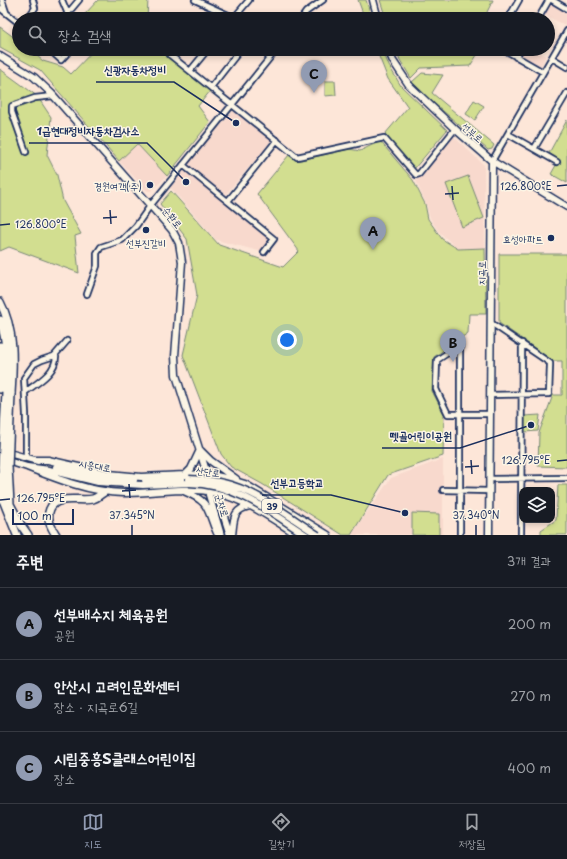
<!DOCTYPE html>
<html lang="ko">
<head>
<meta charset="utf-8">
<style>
  :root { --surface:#171b24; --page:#20242c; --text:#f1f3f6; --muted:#9ea1a6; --line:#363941; --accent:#919bb2 }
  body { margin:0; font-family:"Playpen Sans","Poor Story",sans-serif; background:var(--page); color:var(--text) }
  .controls { position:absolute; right:12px; bottom:12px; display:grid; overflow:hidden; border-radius:8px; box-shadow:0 2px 6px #0003 }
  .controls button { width:36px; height:36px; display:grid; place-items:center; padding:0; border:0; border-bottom:1px solid var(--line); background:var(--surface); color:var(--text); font:20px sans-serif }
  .scale { position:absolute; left:12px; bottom:10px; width:62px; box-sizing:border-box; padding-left:4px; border:2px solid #1b2f5e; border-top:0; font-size:11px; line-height:14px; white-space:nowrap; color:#1b2f5e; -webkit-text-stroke:3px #fcf5e5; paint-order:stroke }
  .you { position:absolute; left:287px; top:340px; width:14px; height:14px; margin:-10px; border:3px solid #fff; border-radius:50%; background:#1a73e8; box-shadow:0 0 0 6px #1a73e833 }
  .badge { display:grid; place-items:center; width:26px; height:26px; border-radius:50%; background:var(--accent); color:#111; font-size:13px; font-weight:700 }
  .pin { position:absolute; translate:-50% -33px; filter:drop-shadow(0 1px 2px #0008) }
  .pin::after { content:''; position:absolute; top:21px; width:14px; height:12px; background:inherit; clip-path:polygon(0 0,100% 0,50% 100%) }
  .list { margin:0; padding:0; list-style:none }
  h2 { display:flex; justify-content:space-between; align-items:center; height:52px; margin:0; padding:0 16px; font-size:17px }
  h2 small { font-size:13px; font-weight:400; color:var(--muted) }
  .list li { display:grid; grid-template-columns:26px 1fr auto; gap:12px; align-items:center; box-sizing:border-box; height:72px; padding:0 16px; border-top:1px solid var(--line) }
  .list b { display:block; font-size:15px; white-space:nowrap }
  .list p { margin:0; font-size:13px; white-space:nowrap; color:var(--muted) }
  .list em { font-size:13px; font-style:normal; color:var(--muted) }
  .icon { flex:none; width:22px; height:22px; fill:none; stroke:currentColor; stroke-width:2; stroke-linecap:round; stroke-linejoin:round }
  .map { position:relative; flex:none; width:567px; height:535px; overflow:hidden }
  .search { position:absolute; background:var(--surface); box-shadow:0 2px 6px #0003; left:12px; right:12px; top:12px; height:44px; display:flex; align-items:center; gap:10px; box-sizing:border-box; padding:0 14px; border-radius:22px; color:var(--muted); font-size:15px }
  .sheet { height:268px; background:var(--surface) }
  nav { display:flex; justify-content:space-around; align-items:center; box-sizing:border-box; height:56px; border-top:1px solid var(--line); background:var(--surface); font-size:11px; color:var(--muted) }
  nav a { display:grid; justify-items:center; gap:2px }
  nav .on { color:var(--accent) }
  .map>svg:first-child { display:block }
</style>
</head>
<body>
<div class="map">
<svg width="567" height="535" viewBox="0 0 567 535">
  <rect width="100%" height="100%" fill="#fde6d8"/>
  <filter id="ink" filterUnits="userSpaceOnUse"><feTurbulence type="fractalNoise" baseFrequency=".025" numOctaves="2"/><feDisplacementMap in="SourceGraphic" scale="8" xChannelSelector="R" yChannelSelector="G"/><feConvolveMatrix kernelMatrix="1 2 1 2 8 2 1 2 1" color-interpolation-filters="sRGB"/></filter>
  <g filter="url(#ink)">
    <!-- built -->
    <path fill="#f8d9cd" d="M551,3L567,12V23L565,26L544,14Z
      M524,49H533L546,56L541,66L521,55Z
      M234,110L273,139L226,194L187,165Z
      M453,136L484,165L485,248L458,249L438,231L430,218L426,204L416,181Z
      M137,144L167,176L151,191H147L119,161Z
      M185,170L270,240L263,252L216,240L170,187Z
      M443,459V535H351L391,478Z"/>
    <!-- green -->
    <path fill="#d2de90" stroke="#768677" d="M98,0H148L147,19H88L85,14Z
      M358,0H366L372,19H365Z
      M380,0H493L487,12L488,19H386Z
      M0,27L19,41V49H29L43,61L63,67L71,74L95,49H158L211,90L198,106L210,122L167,176L137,144L119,161L40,70L0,48Z
      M376,49H382L389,66L401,86L447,130L414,169L385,134L408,107L388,79Z
      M396,49H481L470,66L421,68L411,78L400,60Z
      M0,69L37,96L51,117L47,155L57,175L63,201L81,234L75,236L79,273L9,247L0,251Z
      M422,73L443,75L432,93L494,145L492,149L488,150L428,98L412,82Z
      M325,81H335L336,95L325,96Z
      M474,100L484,106L475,120L466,114Z
      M567,120V183L551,174L559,160L549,153Z
      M380,141L413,180L425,204L428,219L442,239L458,249L485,248L486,314H469L468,333L434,357L432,391L444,414L443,456L388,475L351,535H343L262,484L231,467L221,454L183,355L197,295L187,239L160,204L171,191L219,245L283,267L299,251L257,194L289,155L296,160H301L349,149L360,151Z
      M468,176L484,218L462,227L446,184Z
      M499,254H567V467L538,466L539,433L553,395H562V361H553L499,323Z
      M540,415L538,431L524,432V416Z
      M558,485H567V535H541V530L556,520Z
      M412,513L439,514V535H412Z"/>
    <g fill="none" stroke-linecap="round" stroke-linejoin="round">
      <!-- minor casing -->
      <g stroke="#1b2f5e" stroke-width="8">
        <path id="minor" d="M2,0L6,12
          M62,0L70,19
          M195,0L237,19
          M552,0L567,9
          M0,8L19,23
          M27,19L35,8L33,0
          M63,19L79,0
          M233,19L249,0
          M301,19L306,12L323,0
          M508,19L519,0
          M538,19L549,0
          M49,49L61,60L71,49
          M174,49L170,55L297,157L384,138L416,175L419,174L455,129
          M503,49L543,72
          M516,57L521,49
          M552,58L567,67
          M190,71L208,49
          M211,87L237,54L231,49
          M508,134L557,162
          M534,149L567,93
          M26,152L12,112V106L35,98L53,96
          M492,161L567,31
          M183,165L274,239L264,252
          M228,201L277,140
          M87,294L97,266V253L101,247L122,240L136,226L150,206L277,49
          M460,345L437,360L436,389L448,414H490
          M25,392C37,383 56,373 56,356
          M490,395L549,394L550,366V363L491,323
          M26,458V414L24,378L34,364L42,360L54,356L67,341
          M489,479L567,478
          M443,490L489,491
          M460,535V345
          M521,535L522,343"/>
      </g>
      <!-- major casing -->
      <g stroke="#1b2f5e" stroke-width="9">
        <path id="major" d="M373,0L378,19
          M388,49L393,61L409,85L455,129L492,161L567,207
          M0,56L34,77L52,94L172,230L179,243L182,262L175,356L176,375L207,474L219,501L230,535
          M201,451L211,461L236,479
          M5,452L38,461
          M5,460L27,467L49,470L98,482L143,485L189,483
          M35,460H48L109,474L141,477L207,474L225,478L245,484L328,535
          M27,467C57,479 90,492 123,493C154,494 187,485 217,493C247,500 272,519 298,535
          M56,467L98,477L134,480
          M185,475L191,469L200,450
          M145,480L182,479
          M208,488L209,495L221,535
          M184,491C212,503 206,509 217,533
          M232,535C234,521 232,509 250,506
          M489,535L492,161"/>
      </g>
      <!-- highway casing -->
      <g stroke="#1b2f5e" stroke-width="10">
        <path id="highway" d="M0,302C15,330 13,362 11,394
          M0,320C8,344 8,367 6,392
          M0,346L2,364L0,389
          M2,466L3,500L17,535
          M8,467L10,504L21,525L28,535
          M56,535C51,527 46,518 50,509C56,494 80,502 93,499C97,498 101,494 104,492"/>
      </g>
      <!-- minor -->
      <use href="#minor" stroke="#fcf5e5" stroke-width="4.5"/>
      <!-- major -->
      <use href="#major" stroke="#fcf5e5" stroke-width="6"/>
      <!-- highway -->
      <use href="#highway" stroke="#fcf5e5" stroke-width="7"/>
      <!-- major-bridge casing -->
      <g stroke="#1b2f5e" stroke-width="9" stroke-linecap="butt">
        <path id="major-bridge" d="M189,479C201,480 212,480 223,483C258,491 288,516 318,535
          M189,483C236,484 269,511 306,535"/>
      </g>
      <!-- highway-bridge casing -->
      <g stroke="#1b2f5e" stroke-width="10" stroke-linecap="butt">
        <path id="highway-bridge" d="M2,466L6,392
          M8,467L11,394"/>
      </g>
      <!-- major-bridge -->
      <use href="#major-bridge" stroke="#fcf5e5" stroke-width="6"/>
      <!-- highway-bridge -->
      <use href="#highway-bridge" stroke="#fcf5e5" stroke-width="7"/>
    </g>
  </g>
  <!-- ticks -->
  <path fill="none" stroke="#1b2f5e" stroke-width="1.5" d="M452,186L453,200M557,186L567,185M445,194L459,193M110,210L111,224M103,218L117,217M0,225L10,224M471,460L472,474M557,461L567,460M465,467L479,466M129,484L130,498M122,491L136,490M0,500L10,499M132,525V535M476,525V535"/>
  <!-- markers -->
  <g fill="#1b2f5e" stroke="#fcf5e5" stroke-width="1.5">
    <circle cx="150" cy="185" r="4"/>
    <circle cx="146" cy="230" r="4"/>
    <circle cx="551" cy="238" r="4"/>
  </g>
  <g text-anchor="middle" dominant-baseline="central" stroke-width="3" stroke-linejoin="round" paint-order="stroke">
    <!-- shield labels -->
    <rect fill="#fcf5e5" stroke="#5e6a86" stroke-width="1" x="262" y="499" width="20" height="14" rx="3"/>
    <g font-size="9" font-weight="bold" fill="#1b2f5e">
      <text x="272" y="506">39</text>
    </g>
    <!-- street labels -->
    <g font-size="10" fill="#1b2f5e" stroke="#fcf5e5">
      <text transform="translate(473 132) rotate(41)">선부로</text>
      <text transform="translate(173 217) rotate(51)">순환로</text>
      <text transform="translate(481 273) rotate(-89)">지곡로</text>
      <text transform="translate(95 465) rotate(10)">시흥대로</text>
      <text transform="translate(208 471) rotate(7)">산단로</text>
      <text transform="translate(223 505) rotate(74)">군자로</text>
    </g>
    <!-- poi labels -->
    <g font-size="10" fill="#1b2f5e" stroke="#fcf5e5" text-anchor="end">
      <text x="142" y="185">경원여객(주)</text>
      <text x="543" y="238">효성아파트</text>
      <text x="146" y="242" text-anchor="middle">선부진갈비</text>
    </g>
  </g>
  <g font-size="10" text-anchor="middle" fill="#1b2f5e" stroke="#fcf5e5" stroke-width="3" stroke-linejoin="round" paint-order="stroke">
    <text x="526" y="190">126.800°E</text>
    <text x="41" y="228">126.800°E</text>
    <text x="526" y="464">126.795°E</text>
    <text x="41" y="502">126.795°E</text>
    <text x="132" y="519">37.345°N</text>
    <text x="476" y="519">37.340°N</text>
  </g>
  <!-- callouts -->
  <path fill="none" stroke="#1b2f5e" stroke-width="1.5" d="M236 123L174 82H96M186 182L147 143H29M531 425L460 448H382M405 513L331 495H262"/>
  <g fill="#1b2f5e" stroke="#fcf5e5" stroke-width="1.5">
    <circle cx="236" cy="123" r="4"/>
    <circle cx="186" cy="182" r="4"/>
    <circle cx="531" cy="425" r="4"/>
    <circle cx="405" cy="513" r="4"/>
  </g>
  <g font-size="11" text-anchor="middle" font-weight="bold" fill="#1b2f5e" stroke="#fcf5e5" stroke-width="3" stroke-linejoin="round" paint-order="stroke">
    <text x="135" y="74">신광자동차정비</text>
    <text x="88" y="135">1급현대정비자동차검사소</text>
    <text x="421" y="440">뗏골어린이공원</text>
    <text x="297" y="487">선부고등학교</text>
  </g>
</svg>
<div class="controls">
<button><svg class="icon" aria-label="layers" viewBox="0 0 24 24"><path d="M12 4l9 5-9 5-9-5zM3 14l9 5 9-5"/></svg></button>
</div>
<div class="scale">100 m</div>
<div class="you"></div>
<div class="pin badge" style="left:373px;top:250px">A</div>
<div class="pin badge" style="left:453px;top:362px">B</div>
<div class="pin badge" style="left:314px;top:93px">C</div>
<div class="search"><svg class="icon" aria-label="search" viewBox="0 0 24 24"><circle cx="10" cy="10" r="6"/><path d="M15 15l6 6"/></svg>장소 검색</div>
</div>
<section class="sheet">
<h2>주변<small>3개 결과</small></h2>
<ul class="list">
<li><span class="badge">A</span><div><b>선부배수지 체육공원</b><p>공원</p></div><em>200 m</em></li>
<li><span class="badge">B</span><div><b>안산시 고려인문화센터</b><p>장소 · 지곡로6길</p></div><em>270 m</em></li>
<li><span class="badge">C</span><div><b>시립중흥S클래스어린이집</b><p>장소</p></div><em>400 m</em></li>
</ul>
</section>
<nav>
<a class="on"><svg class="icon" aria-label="map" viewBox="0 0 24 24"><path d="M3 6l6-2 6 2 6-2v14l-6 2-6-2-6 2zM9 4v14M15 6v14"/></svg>지도</a>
<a><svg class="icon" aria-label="directions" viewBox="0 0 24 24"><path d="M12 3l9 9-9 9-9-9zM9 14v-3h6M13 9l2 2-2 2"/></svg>길찾기</a>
<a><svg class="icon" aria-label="saved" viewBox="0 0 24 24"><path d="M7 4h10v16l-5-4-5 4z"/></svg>저장됨</a>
</nav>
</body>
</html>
